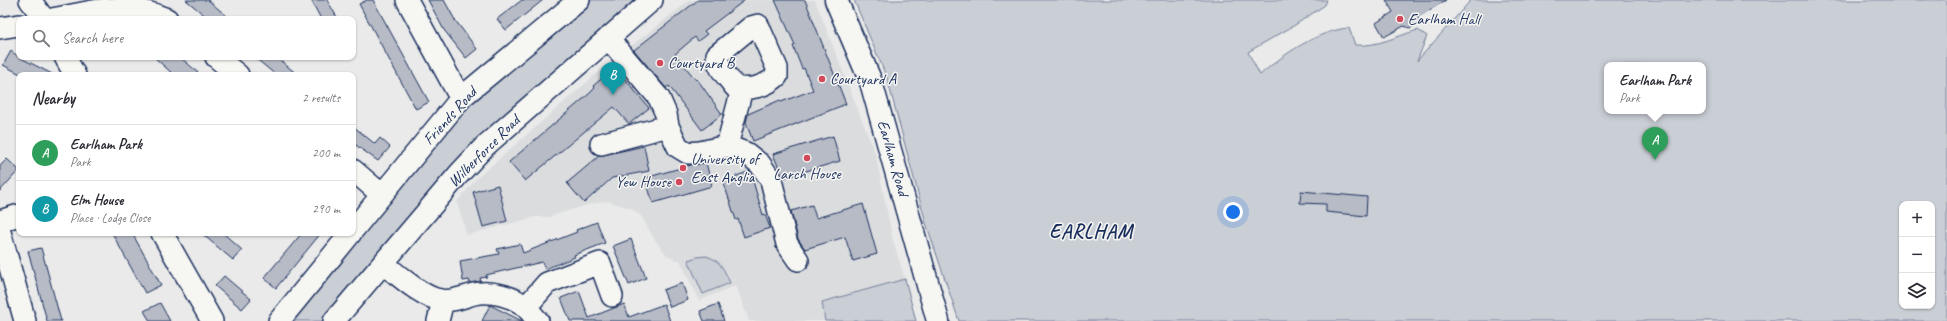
<!DOCTYPE html>
<html lang="en">
<head>
<meta charset="utf-8">
<style>
  :root { --surface:#fff; --page:#f7f7f7; --text:#2b2b33; --muted:#7c7c81; --line:#e1e1e2; --accent:#d1495b }
  body { margin:0; font-family:Caveat,sans-serif; background:var(--page); color:var(--text) }
  .controls { position:absolute; right:12px; bottom:12px; display:grid; overflow:hidden; border-radius:8px; box-shadow:0 1px 3px #0004 }
  .controls button { width:36px; height:36px; display:grid; place-items:center; padding:0; border:0; border-bottom:1px solid var(--line); background:var(--surface); color:var(--text); font:20px sans-serif }
  .you { position:absolute; left:1233px; top:212px; width:14px; height:14px; margin:-10px; border:3px solid #fff; border-radius:50%; background:#1a73e8; box-shadow:0 0 0 6px #1a73e833 }
  .badge { display:grid; place-items:center; width:26px; height:26px; border-radius:50%; background:var(--accent); color:#fff; font-size:13px; font-weight:700 }
  .pin { position:absolute; translate:-50% -33px; filter:drop-shadow(0 1px 2px #0008) }
  .pin::after { content:''; position:absolute; top:21px; width:14px; height:12px; background:inherit; clip-path:polygon(0 0,100% 0,50% 100%) }
  .popup { position:absolute; left:1604px; top:62px; width:102px; height:52px; box-sizing:border-box; display:grid; place-content:center; border-radius:8px; background:var(--surface); filter:drop-shadow(0 1px 3px #0005); font-size:13px; white-space:nowrap; color:var(--muted) }
  .popup b { font-size:15px; color:var(--text) }
  .popup::after { content:''; position:absolute; left:50%; top:100%; margin-left:-8px; border:8px solid transparent; border-top-color:var(--surface) }
  .list { margin:0; padding:0; list-style:none }
  h2 { display:flex; justify-content:space-between; align-items:center; height:52px; margin:0; padding:0 16px; font-size:17px }
  h2 small { font-size:13px; font-weight:400; color:var(--muted) }
  .list li { display:grid; grid-template-columns:26px 1fr auto; gap:12px; align-items:center; box-sizing:border-box; height:56px; padding:0 16px; border-top:1px solid var(--line) }
  .list b { display:block; font-size:15px; white-space:nowrap }
  .list p { margin:0; font-size:13px; white-space:nowrap; color:var(--muted) }
  .list em { font-size:13px; font-style:normal; color:var(--muted) }
  .icon { flex:none; width:22px; height:22px; fill:none; stroke:currentColor; stroke-width:2; stroke-linecap:round; stroke-linejoin:round }
  .map { position:relative; flex:none; width:1947px; height:321px; overflow:hidden }
  .search { position:absolute; background:var(--surface); box-shadow:0 1px 3px #0004; left:16px; top:16px; width:340px; height:44px; display:flex; align-items:center; gap:10px; box-sizing:border-box; padding:0 14px; border-radius:8px; color:var(--muted); font-size:15px }
  .panel { position:absolute; background:var(--surface); box-shadow:0 1px 3px #0004; left:16px; top:72px; width:340px; height:164px; border-radius:8px }
  .map>svg:first-child { display:block }
</style>
</head>
<body>
<div class="map">
<svg width="1947" height="321" viewBox="0 0 1947 321">
  <rect width="100%" height="100%" fill="#e9eae9"/>
  <filter id="ink" filterUnits="userSpaceOnUse"><feTurbulence type="fractalNoise" baseFrequency=".025" numOctaves="2"/><feDisplacementMap in="SourceGraphic" scale="8" xChannelSelector="R" yChannelSelector="G"/><feConvolveMatrix kernelMatrix="1 2 1 2 8 2 1 2 1" color-interpolation-filters="sRGB"/></filter>
  <g filter="url(#ink)">
    <!-- built -->
    <path fill="#dadcde" d="M690,0H815L876,156L893,241L905,279L822,302L825,321H749L736,285L699,301L680,260H675L666,254L655,240L641,216L631,208L606,201L587,205L548,217H535L467,235L457,202L475,180L609,63Z"/>
    <!-- green -->
    <path fill="#caced5" stroke="#727e9a" fill-rule="evenodd" d="M591,0H642L448,174L324,321H287L448,126L488,86Z
      M854,0H1327L1325,5L1295,25L1248,52L1260,75C1282,55 1319,30 1349,28L1355,45C1378,47 1396,36 1418,30L1427,36L1417,61L1471,0H1947V321H959L926,223L887,78ZM1607,65H1703V111H1607ZM1902,204H1932V306H1902Z
      M706,256C721,260 724,270 730,283L703,294L688,260L697,257Z
      M905,279L916,321H825L822,302Z"/>
    <!-- building -->
    <path fill="#b6bbc6" stroke="#1b2f5e" d="M186,0H208L230,19H209Z
      M311,0H327L338,19H321Z
      M367,0H373L429,102L416,109L359,4Z
      M428,0H444L455,20L477,49L466,58L444,30Z
      M522,0H543L506,30L497,19Z
      M698,0H745L704,31L707,34L698,41L695,37L675,54L696,80L697,79L722,114L702,130L669,86L666,88L634,50Z
      M775,0H805L846,104L753,141L746,123L748,114L780,100L781,102L813,90L804,68L802,69L793,46L795,45Z
      M1386,0H1446L1418,17V24L1410,28L1404,26L1384,37L1376,23L1393,12Z
      M11,51L19,57L54,75H22L3,65Z
      M154,57H180L201,75H174Z
      M254,57H276L298,75H276Z
      M615,67L649,108L629,124L614,107L525,181L509,162L589,94L595,88L593,86Z
      M353,126L375,144L380,138L390,147L378,161L353,143Z
      M833,136L840,161L783,178L773,154Z
      M644,146L649,171L612,178L584,203L567,183L599,156Z
      M7,159L19,170L0,191V166Z
      M706,163L712,186L653,203L645,178L691,165Z
      M750,171L763,215L765,214L770,228L744,237L738,219L736,220L723,181Z
      M498,185L507,221L483,227L473,192Z
      M1301,191L1367,197L1366,216L1326,212V204L1300,203Z
      M863,204L877,254L853,261L845,237L805,249L798,239L791,211L812,205L816,218Z
      M597,222L605,243L574,255L575,257L545,269L542,262L486,275L487,277L480,278L481,281L470,283L469,280L463,281L460,261L499,254L497,249L520,244L523,253L577,232L576,230Z
      M112,233H132L161,285L145,293Z
      M201,233H223L242,250L233,260Z
      M302,233H321L276,288L264,278Z
      M631,239L646,278L629,285L613,246Z
      M41,248L46,266L61,321H47L33,269L28,251Z
      M224,276L251,299L242,309L215,286Z
      M682,283L688,300L670,307L663,290Z
      M579,291L589,318L624,304L629,317L664,304L670,321H570L561,298Z
      M160,303L170,321H150L144,311Z
      M718,304L724,321H704L700,311Z
      M490,305L522,321H482Z"/>
    <g fill="none" stroke-linecap="round" stroke-linejoin="round">
      <!-- minor casing -->
      <g stroke="#1b2f5e" stroke-width="24">
        <path id="minor" d="M30,0L44,19
          M407,0L456,90L462,97
          M52,19C95,11 124,0 167,19
          M758,25L777,68V76C766,86 750,91 735,87C728,77 717,68 717,55L751,27Z
          M0,28L19,25
          M608,38L659,98L666,114L668,126L678,147L688,153L700,152L727,146L746,153L760,164L771,180L787,244L798,260
          M65,57L75,75
          M216,57L238,75
          M601,144L668,126
          M727,146L742,89
          M353,170L382,195
          M0,221L19,215
          M353,230L462,97L579,0
          M0,232L25,321
          M162,233L212,321
          M384,264C398,275 423,298 441,300C452,302 463,297 474,294C490,290 513,296 526,307C530,311 534,317 538,321
          M526,307L547,283L600,263L612,296
          M279,321L351,233
          M334,321L458,175L485,146L652,0
          M438,321L443,301"/>
      </g>
      <!-- major casing -->
      <g stroke="#1b2f5e" stroke-width="25">
        <path id="major" d="M836,0L871,82L938,321"/>
      </g>
      <!-- minor -->
      <use href="#minor" stroke="#f6f6f2" stroke-width="21"/>
      <!-- major -->
      <use href="#major" stroke="#f6f6f2" stroke-width="22"/>
    </g>
  </g>
  <!-- markers -->
  <g fill="#d1495b" stroke="#f6f6f2" stroke-width="1.5">
    <circle cx="1400" cy="19" r="4"/>
    <circle cx="660" cy="63" r="4"/>
    <circle cx="822" cy="79" r="4"/>
    <circle cx="807" cy="158" r="4"/>
    <circle cx="683" cy="168" r="4"/>
    <circle cx="679" cy="182" r="4"/>
  </g>
  <g text-anchor="middle" dominant-baseline="central" stroke-width="3" stroke-linejoin="round" paint-order="stroke">
    <!-- poi labels -->
    <g font-size="16" fill="#1b2f5e" stroke="#f6f6f2" text-anchor="start">
      <text x="1408" y="19">Earlham Hall</text>
      <text x="668" y="63">Courtyard B</text>
      <text x="830" y="79">Courtyard A</text>
      <text x="691" y="159">University of<tspan x="691" dy="18">East Anglia</tspan></text>
      <text x="807" y="174" text-anchor="middle">Larch House</text>
      <text x="671" y="182" text-anchor="end">Yew House</text>
    </g>
    <!-- street labels -->
    <g font-size="16" fill="#1b2f5e" stroke="#f6f6f2">
      <text transform="translate(450 116) rotate(-48)">Friends Road</text>
      <text transform="translate(484 151) rotate(-45)">Wilberforce Road</text>
      <text transform="translate(893 158) rotate(74)">Earlham Road</text>
    </g>
    <!-- district labels -->
    <g font-size="20" font-weight="bold" letter-spacing="1" fill="#1b2f5e" stroke="#f6f6f2">
      <text x="1091" y="231">EARLHAM</text>
    </g>
  </g>
</svg>
<div class="controls">
<button>+</button>
<button>−</button>
<button><svg class="icon" aria-label="layers" viewBox="0 0 24 24"><path d="M12 4l9 5-9 5-9-5zM3 14l9 5 9-5"/></svg></button>
</div>
<div class="you"></div>
<div class="pin badge" style="left:1655px;top:160px;background:#2e9e5b">A</div>
<div class="popup"><b>Earlham Park</b>Park</div>
<div class="pin badge" style="left:613px;top:95px;background:#0f9aa8">B</div>
<div class="search"><svg class="icon" aria-label="search" viewBox="0 0 24 24"><circle cx="10" cy="10" r="6"/><path d="M15 15l6 6"/></svg>Search here</div>
<section class="panel">
<h2>Nearby<small>2 results</small></h2>
<ul class="list">
<li><span class="badge" style="background:#2e9e5b">A</span><div><b>Earlham Park</b><p>Park</p></div><em>200 m</em></li>
<li><span class="badge" style="background:#0f9aa8">B</span><div><b>Elm House</b><p>Place · Lodge Close</p></div><em>290 m</em></li>
</ul>
</section>
</div>
</body>
</html>
